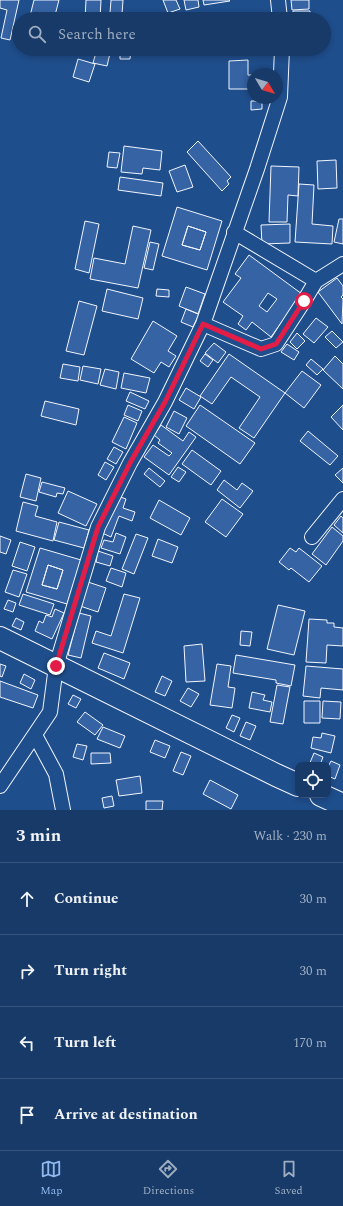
<!DOCTYPE html>
<html lang="en">
<head>
<meta charset="utf-8">
<style>
  :root { --surface:#173a69; --page:#20416f; --text:#f1f3f6; --muted:#9eadc0; --line:#36547d; --accent:#90b9f0 }
  body { margin:0; font-family:Spectral,serif; background:var(--page); color:var(--text) }
  .controls { position:absolute; right:12px; bottom:12px; display:grid; overflow:hidden; border-radius:8px; box-shadow:0 2px 6px #0003 }
  .controls button { width:36px; height:36px; display:grid; place-items:center; padding:0; border:0; border-bottom:1px solid var(--line); background:var(--surface); color:var(--text); font:20px sans-serif }
  .compass { position:absolute; left:247px; top:68px; width:36px; height:36px; border-radius:50%; background:var(--surface); box-shadow:0 2px 6px #0003; rotate:128deg }
  .stop { position:absolute; width:12px; height:12px; margin:-9px; border:3px solid #e11d48; border-radius:50%; background:#fff }
  .stop.end { background:#e11d48; border-color:#fff; box-shadow:0 1px 4px #0008 }
  .list { margin:0; padding:0; list-style:none }
  h2 { display:flex; justify-content:space-between; align-items:center; height:52px; margin:0; padding:0 16px; font-size:17px }
  h2 small { font-size:13px; font-weight:400; color:var(--muted) }
  .list li { display:grid; grid-template-columns:26px 1fr auto; gap:12px; align-items:center; box-sizing:border-box; height:72px; padding:0 16px; border-top:1px solid var(--line) }
  .list b { display:block; font-size:15px; white-space:nowrap }
  .list em { font-size:13px; font-style:normal; color:var(--muted) }
  .icon { flex:none; width:22px; height:22px; fill:none; stroke:currentColor; stroke-width:2; stroke-linecap:round; stroke-linejoin:round }
  .map { position:relative; flex:none; width:343px; height:810px; overflow:hidden }
  .search { position:absolute; background:var(--surface); box-shadow:0 2px 6px #0003; left:12px; right:12px; top:12px; height:44px; display:flex; align-items:center; gap:10px; box-sizing:border-box; padding:0 14px; border-radius:22px; color:var(--muted); font-size:15px }
  .sheet { height:340px; background:var(--surface) }
  nav { display:flex; justify-content:space-around; align-items:center; box-sizing:border-box; height:56px; border-top:1px solid var(--line); background:var(--surface); font-size:11px; color:var(--muted) }
  nav a { display:grid; justify-items:center; gap:2px }
  nav .on { color:var(--accent) }
  .map>svg:first-child { display:block }
</style>
</head>
<body>
<div class="map">
<svg width="343" height="810" viewBox="0 0 343 810">
  <rect width="100%" height="100%" fill="#1f4e8c"/>
  <!-- building -->
  <path fill="#3563a3" stroke="#f2f6ff" fill-rule="evenodd" d="M0,0H19L10,40L1,38L7,10L0,8Z
    M34,0H59L54,19H42L30,16Z
    M86,0H101L100,19H85Z
    M111,0H123L122,14L110,13Z
    M163,0H176L180,9L168,13Z
    M184,0H198L199,7L186,10Z
    M203,0H229L230,1L204,5Z
    M291,0H309V9L292,10Z
    M293,11H310V19H293Z
    M133,15V19H119V16Z
    M38,49H72L71,55Z
    M97,49H111L107,66L93,63Z
    M120,49H131L130,59H120Z
    M78,59L95,64L89,82L73,77Z
    M248,60V75H253V89H229V61Z
    M251,101H262V109L251,110Z
    M198,141L231,177L227,181L229,184L222,191L187,152Z
    M124,146L162,151L160,170L143,168L142,174L121,172Z
    M109,152L120,153L117,168L107,167Z
    M336,160L337,188L318,189L317,161Z
    M185,165L193,187L177,192L169,171Z
    M271,166L299,167L298,196L288,195L287,222H269Z
    M120,177L163,183L161,196L118,190Z
    M299,184L314,185L312,224L333,226L332,244L295,242Z
    M177,207L222,221L207,270L162,256ZM188,226L206,232L200,250L182,245Z
    M339,219H343V244L334,242Z
    M85,221L99,224L89,273L75,269Z
    M290,224V243L262,244L261,225Z
    M133,226L151,230L138,288L90,279L94,258L125,264Z
    M188,226L206,232L200,250L182,245Z
    M150,242L159,244L153,270L144,268Z
    M249,255L302,294L271,337L252,322L246,330L238,324L243,316L223,302L241,278L235,274ZM268,293L277,299L267,312L259,306Z
    M337,278L343,286V295L341,297L343,299L342,324L318,292Z
    M186,287L205,294L198,314L179,306Z
    M107,289L143,298L138,319L102,311Z
    M157,289L169,290V297L156,296Z
    M79,301L97,306L84,355L66,351Z
    M186,309L199,314L193,327L181,322Z
    M316,318L328,327L314,343L303,334Z
    M153,321L177,336L168,351L176,356L169,367L161,362L154,373L131,359Z
    M332,331L343,342L336,348L325,337Z
    M297,333L305,341L297,349L290,342Z
    M214,343L226,352L218,363L205,353Z
    M287,344L299,352L294,360L281,352Z
    M205,354L213,360L208,367L200,361Z
    M229,354L285,393L254,438L239,428L260,397L231,377L212,404L200,396Z
    M335,356L343,364V389L323,370Z
    M311,359L323,369L317,375L306,365Z
    M63,364L80,367L78,381L60,378Z
    M83,366L101,369L98,384L80,380Z
    M105,369L119,372L116,389L100,385Z
    M302,371L321,385L304,408L285,393Z
    M124,373L150,378L146,393L121,388Z
    M186,388L201,397L194,409L179,400Z
    M130,392L149,401L145,409L126,401Z
    M45,401L79,409L76,425L41,416Z
    M128,405L142,411L138,421L124,415Z
    M200,405L255,443L240,464L186,426Z
    M343,405V430L331,417Z
    M174,411L187,418L179,434L166,427Z
    M124,417L137,423L126,449L112,442Z
    M161,425L183,441L189,432L196,437L169,475L144,457L153,445L169,456L172,453L158,443L160,440L154,435Z
    M308,431L338,456L330,465L300,441Z
    M114,447L123,452L116,464L107,459Z
    M192,450L221,471L211,485L182,464Z
    M105,462L114,467L106,480L98,475Z
    M178,467L186,472L179,482L171,477Z
    M149,468L165,481L160,487L144,474Z
    M343,468V483L335,475Z
    M26,474L41,478L36,501L20,497Z
    M224,480L237,490L242,483L253,491L240,508L217,490Z
    M42,482L65,488L63,494L57,493L56,497L39,492Z
    M68,491L97,504L86,526L58,513Z
    M115,495L126,499L123,508L135,512L132,521L119,516L111,537L102,533Z
    M222,499L243,514L226,537L205,522Z
    M159,500L190,518L181,535L150,518Z
    M23,502L38,506L35,516L57,522L53,541L16,531Z
    M341,516L343,518V533L334,525Z
    M59,522L89,530L84,548L54,540Z
    M332,527L343,536V541L326,565L312,554Z
    M116,533L126,537L120,554L101,548L104,540L113,542Z
    M136,534L148,538L134,574L122,569Z
    M0,536L11,540L6,554L0,552Z
    M158,539L178,547L172,563L152,556Z
    M20,542L35,547L27,571L12,566Z
    M40,548L81,560L67,604L26,592ZM48,565L63,570L57,589L42,585Z
    M290,548L296,552L299,548L322,566L309,582L291,568L289,570L279,562Z
    M98,551L113,556L110,566L96,562Z
    M48,565L63,570L57,589L42,585Z
    M111,568L126,573L122,587L106,581Z
    M13,570L27,574L19,597L5,592Z
    M88,582L106,588L98,612L80,606Z
    M23,594L54,604L50,615L19,605Z
    M124,594L140,598L123,653L92,643L96,631L111,636Z
    M8,600L16,603L13,612L4,609Z
    M278,605L305,611L294,655L267,649Z
    M55,609L64,613L52,639L35,631L39,621L43,623L46,615L52,617Z
    M79,613L91,616L81,658L68,655Z
    M16,618L24,622L21,630L12,626Z
    M309,619L327,620V623H334V627L343,628V646L327,645L326,663L306,662Z
    M241,631L252,632L250,646L240,645Z
    M202,644L205,681L186,682L184,646Z
    M104,653L130,663L124,679L98,668Z
    M236,655L295,665L291,686L276,683V680L233,673Z
    M0,664L6,666L2,677L0,676Z
    M217,664L231,666L228,687L235,688L232,708L210,705Z
    M306,666L343,669V690L321,688L320,698L303,696Z
    M24,674L35,680L31,689L20,683Z
    M162,676L172,681L165,696L155,692Z
    M0,681L38,695L33,708L0,697Z
    M277,685L290,687L283,724L270,722Z
    M188,688L199,694L191,707L180,701Z
    M252,692L265,695L263,700L272,702L270,712L249,708Z
    M73,695L81,699L76,708L68,704Z
    M304,701H320V723H304Z
    M323,701L341,702L340,719L322,718Z
    M85,712L103,725L95,735L77,722Z
    M232,715L240,718L234,732L226,728Z
    M246,722L256,726L250,740L240,736Z
    M103,727L125,736L120,748L97,739Z
    M322,733L335,736L331,753L311,748L313,737L321,738Z
    M155,740L170,746L165,758L150,752Z
    M77,744L87,746L83,760L73,757Z
    M181,752L191,756L183,775L173,771Z
    M91,753H110L111,763L91,764Z
    M314,753L323,757L320,765H309Z
    M331,761L340,765L335,779L328,776V767Z
    M140,776L142,793L119,796L116,780Z
    M210,780L238,795L231,809L203,794Z
    M112,796L114,806L104,808L102,798Z
    M146,801H163L162,810H146Z"/>
  <g fill="none" stroke-linecap="round" stroke-linejoin="round">
    <!-- minor casing -->
    <g stroke="#f2f6ff" stroke-width="16">
      <path id="minor" d="M278,0L280,19
        M234,232L316,281
        M203,324L261,349L276,344L304,301L316,281L343,264
        M312,537L343,499
        M35,735L56,774L63,810
        M0,786L50,712L56,666L98,527L130,463L165,402L203,324L257,169L280,97L282,49"/>
    </g>
    <!-- trunk casing -->
    <g stroke="#f2f6ff" stroke-width="24">
      <path id="trunk" d="M0,638L276,775L298,785
        M321,795L343,805"/>
    </g>
    <!-- minor -->
    <use href="#minor" stroke="#1f4e8c" stroke-width="14"/>
    <!-- trunk -->
    <use href="#trunk" stroke="#1f4e8c" stroke-width="22"/>
  </g>
  <g fill="none" stroke-linecap="round" stroke-linejoin="round">
    <!-- route -->
    <path stroke="#e11d48" stroke-width="5" d="M56,666L98,527L130,463L165,402L203,324L261,349L276,344L304,301"/>
  </g>
</svg>
<div class="controls">
<button><svg class="icon" aria-label="locate" viewBox="0 0 24 24"><circle cx="12" cy="12" r="6"/><path d="M12 2v4M12 18v4M2 12h4M18 12h4"/></svg></button>
</div>
<svg class="compass" viewBox="-18 -18 36 36"><path d="M0-13l5 13h-10z" fill="#e53935"/><path d="M0 13l5-13h-10z" fill="#9eadc0"/></svg>
<div class="stop" style="left:304px;top:301px"></div>
<div class="stop end" style="left:56px;top:666px"></div>
<div class="search"><svg class="icon" aria-label="search" viewBox="0 0 24 24"><circle cx="10" cy="10" r="6"/><path d="M15 15l6 6"/></svg>Search here</div>
</div>
<section class="sheet">
<h2>3 min<small>Walk · 230 m</small></h2>
<ul class="list">
<li><svg class="icon" aria-label="ahead" viewBox="0 0 24 24"><path d="M12 20V5M6 11l6-6 6 6"/></svg><div><b>Continue</b></div><em>30 m</em></li>
<li><svg class="icon" aria-label="right" viewBox="0 0 24 24"><path d="M7 20v-9h11M14 6l5 5-5 5"/></svg><div><b>Turn right</b></div><em>30 m</em></li>
<li><svg class="icon" aria-label="left" viewBox="0 0 24 24"><path d="M17 20v-9H6M10 6l-5 5 5 5"/></svg><div><b>Turn left</b></div><em>170 m</em></li>
<li><svg class="icon" aria-label="arrive" viewBox="0 0 24 24"><path d="M6 21V4h12l-3 4 3 4H6"/></svg><div><b>Arrive at destination</b></div></li>
</ul>
</section>
<nav>
<a class="on"><svg class="icon" aria-label="map" viewBox="0 0 24 24"><path d="M3 6l6-2 6 2 6-2v14l-6 2-6-2-6 2zM9 4v14M15 6v14"/></svg>Map</a>
<a><svg class="icon" aria-label="directions" viewBox="0 0 24 24"><path d="M12 3l9 9-9 9-9-9zM9 14v-3h6M13 9l2 2-2 2"/></svg>Directions</a>
<a><svg class="icon" aria-label="saved" viewBox="0 0 24 24"><path d="M7 4h10v16l-5-4-5 4z"/></svg>Saved</a>
</nav>
</body>
</html>
